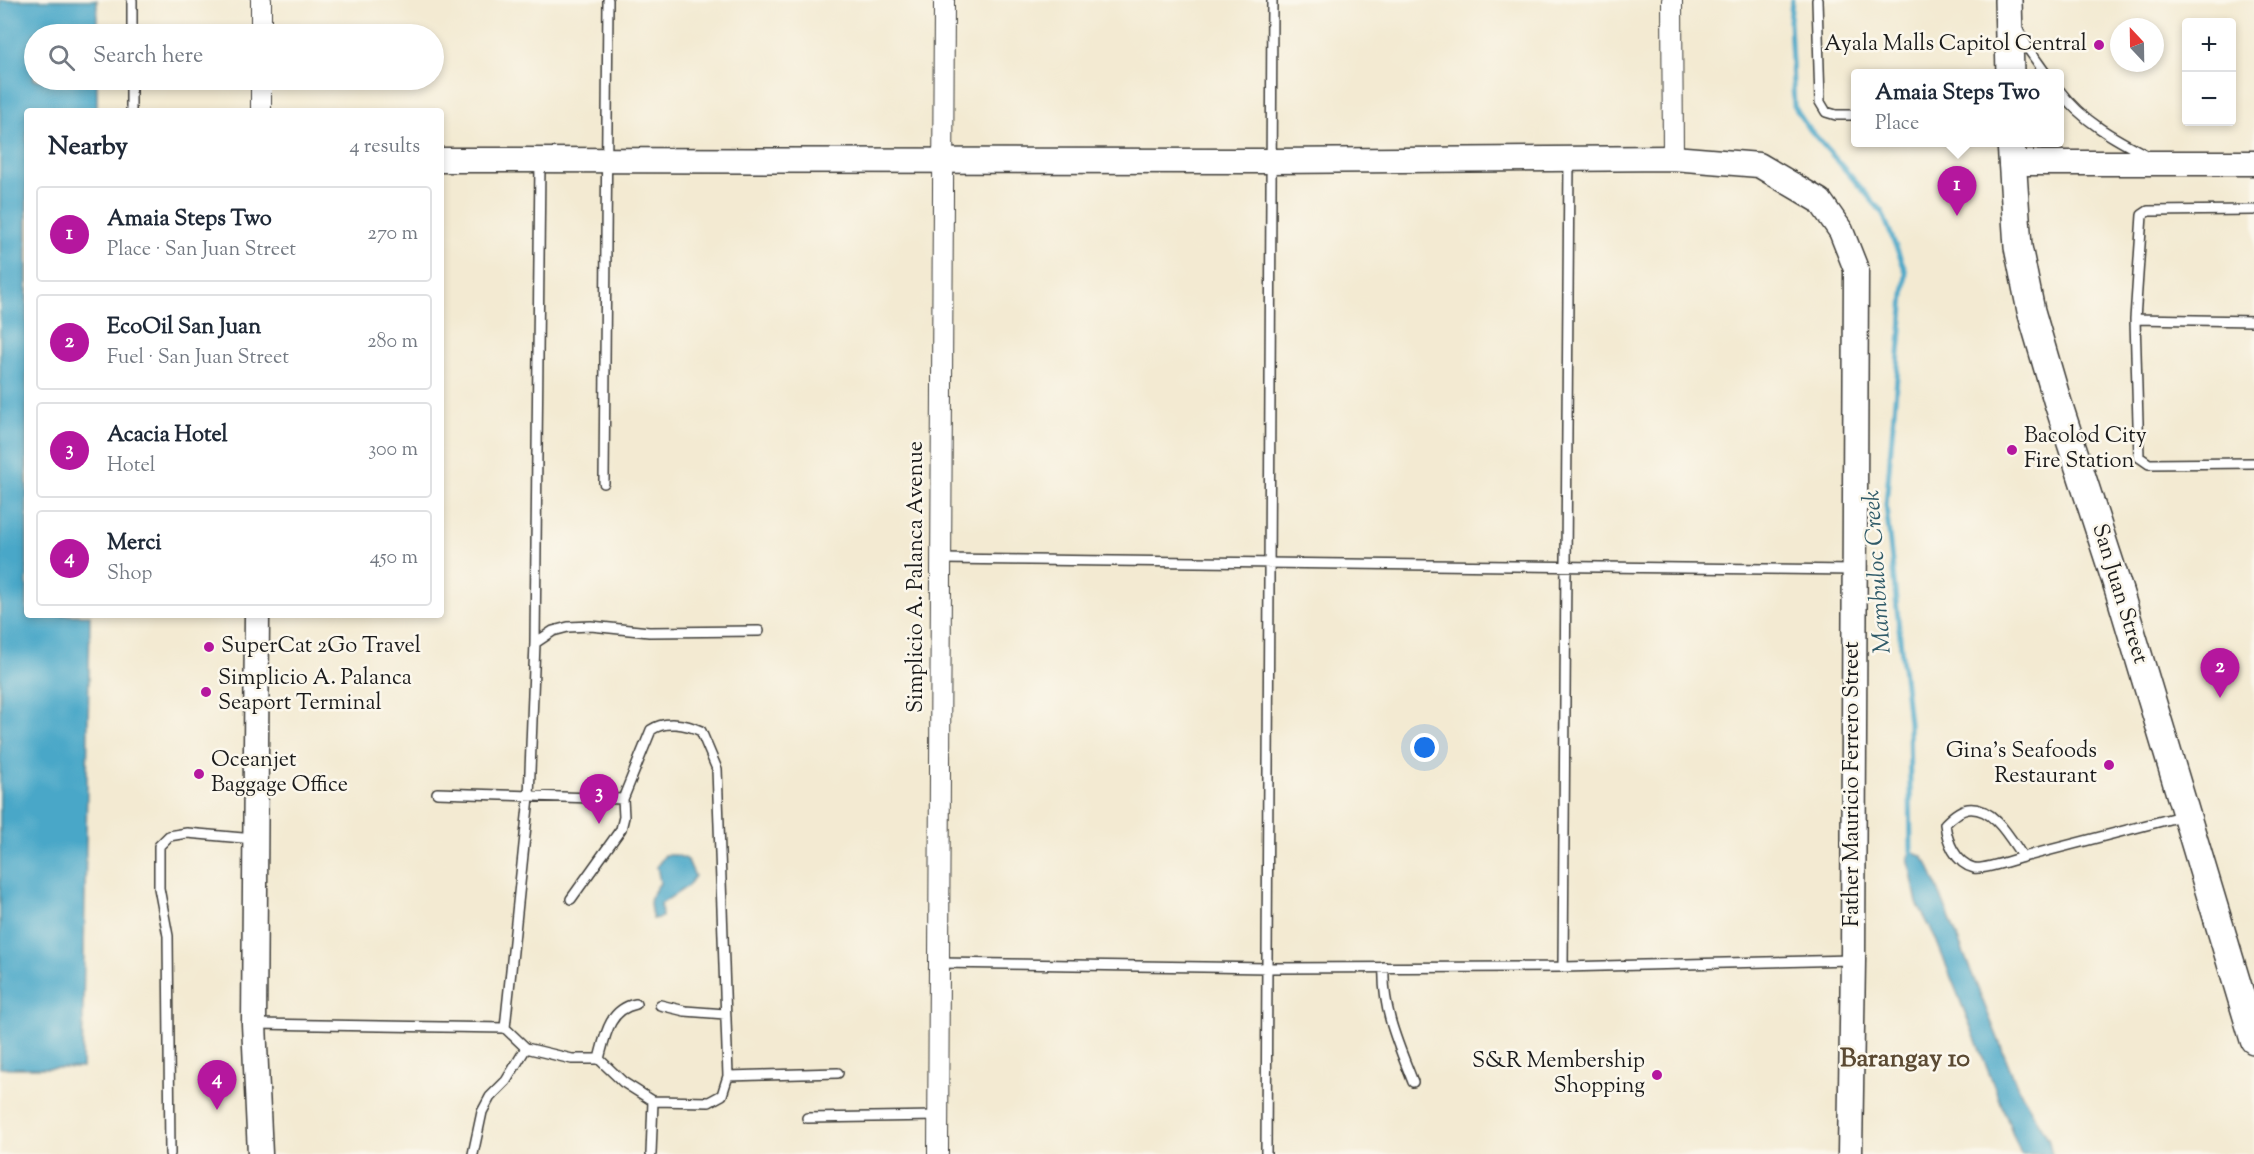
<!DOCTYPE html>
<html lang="en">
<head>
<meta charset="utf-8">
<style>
  :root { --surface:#fff; --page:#f6f6f7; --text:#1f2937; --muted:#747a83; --line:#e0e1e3; --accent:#b5179e }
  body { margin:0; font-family:"Sorts Mill Goudy",serif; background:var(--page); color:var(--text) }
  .controls { position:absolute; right:18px; top:18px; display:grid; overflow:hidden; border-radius:6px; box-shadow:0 3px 9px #0003 }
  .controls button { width:54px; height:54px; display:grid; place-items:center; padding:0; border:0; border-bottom:2px solid var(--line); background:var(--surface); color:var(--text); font:30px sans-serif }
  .compass { position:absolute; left:2110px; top:18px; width:54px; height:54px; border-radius:50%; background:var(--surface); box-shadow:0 3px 9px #0003; rotate:338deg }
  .you { position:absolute; left:1425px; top:748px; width:21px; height:21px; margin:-15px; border:4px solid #fff; border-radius:50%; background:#1a73e8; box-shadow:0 0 0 9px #1a73e833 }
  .badge { display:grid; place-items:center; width:39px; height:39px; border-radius:50%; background:var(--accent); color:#fff; font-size:20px; font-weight:700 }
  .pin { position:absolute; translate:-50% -50px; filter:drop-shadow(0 2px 3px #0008) }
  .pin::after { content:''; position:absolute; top:32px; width:21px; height:18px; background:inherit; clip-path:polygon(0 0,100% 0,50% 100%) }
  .popup { position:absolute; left:1851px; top:69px; width:213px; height:78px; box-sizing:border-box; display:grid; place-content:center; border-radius:6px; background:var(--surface); filter:drop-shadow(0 2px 4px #0005); font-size:20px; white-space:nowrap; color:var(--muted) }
  .popup b { font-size:22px; color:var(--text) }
  .popup::after { content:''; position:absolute; left:50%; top:100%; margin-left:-12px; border:12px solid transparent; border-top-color:var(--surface) }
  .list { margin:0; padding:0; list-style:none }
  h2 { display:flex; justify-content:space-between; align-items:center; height:78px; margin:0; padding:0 24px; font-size:26px }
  h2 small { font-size:20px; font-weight:400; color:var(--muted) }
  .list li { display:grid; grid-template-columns:39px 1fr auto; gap:18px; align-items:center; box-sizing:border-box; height:96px; margin:0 12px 12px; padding:0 12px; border:2px solid var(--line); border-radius:6px }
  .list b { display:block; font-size:22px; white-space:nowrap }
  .list p { margin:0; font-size:20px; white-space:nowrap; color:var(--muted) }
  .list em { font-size:20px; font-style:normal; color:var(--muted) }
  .icon { flex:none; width:33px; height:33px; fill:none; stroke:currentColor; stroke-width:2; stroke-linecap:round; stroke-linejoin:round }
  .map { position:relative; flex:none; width:2254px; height:1154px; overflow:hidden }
  .search { position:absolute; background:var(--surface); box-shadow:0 3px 9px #0003; left:24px; top:24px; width:420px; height:66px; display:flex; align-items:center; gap:15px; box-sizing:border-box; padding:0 21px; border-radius:33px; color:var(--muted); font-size:22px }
  .panel { position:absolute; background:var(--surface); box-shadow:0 3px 9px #0003; left:24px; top:108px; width:420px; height:510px; border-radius:6px }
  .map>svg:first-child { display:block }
</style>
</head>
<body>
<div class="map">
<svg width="2254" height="1154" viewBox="0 0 2254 1154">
  <rect width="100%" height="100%" fill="#fbf7ec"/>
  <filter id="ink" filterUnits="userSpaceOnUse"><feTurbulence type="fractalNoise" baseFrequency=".0167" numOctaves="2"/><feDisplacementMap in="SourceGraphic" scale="12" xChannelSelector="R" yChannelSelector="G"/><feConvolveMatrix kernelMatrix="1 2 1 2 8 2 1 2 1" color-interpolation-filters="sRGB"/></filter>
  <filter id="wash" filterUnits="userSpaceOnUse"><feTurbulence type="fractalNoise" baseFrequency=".008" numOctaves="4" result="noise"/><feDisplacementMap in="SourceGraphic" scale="24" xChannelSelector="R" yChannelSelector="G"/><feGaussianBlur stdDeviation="1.35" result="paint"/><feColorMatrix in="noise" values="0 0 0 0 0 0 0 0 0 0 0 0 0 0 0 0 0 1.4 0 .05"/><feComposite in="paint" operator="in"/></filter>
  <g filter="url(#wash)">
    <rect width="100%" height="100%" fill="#f3ead2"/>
    <!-- water -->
    <path fill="#49a7c8" stroke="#326272" stroke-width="1.5" d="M0,0H97V34H34V80H97V111H27V615H90L82,1068H0Z
      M1910,852L1922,856L1928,864L2017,1086L2048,1138L2052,1154H2021L1935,937L1917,903L1908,858Z
      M665,855H676L687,859L695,876L688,886L661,904L662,917L653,919C648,901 649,898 660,883L657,866Z"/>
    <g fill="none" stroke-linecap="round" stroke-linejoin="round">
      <!-- stream -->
      <path stroke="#49a7c8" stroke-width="5" d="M1792,0L1790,21L1794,106L1806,125L1882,212L1906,272L1886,505L1909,723L1911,851L1915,859"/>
    </g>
  </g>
  <g filter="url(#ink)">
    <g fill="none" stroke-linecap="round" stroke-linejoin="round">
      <!-- service casing -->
      <g stroke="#3c3b37" stroke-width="12">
        <path id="service" d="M1817,0L1820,102L1826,112L1836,115H1855
          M2017,27L2029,50L2046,74
          M132,34V0
          M2059,90C2082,121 2115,139 2148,156
          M131,111V80
          M540,162L535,643L529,797L505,1028L526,1048L572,1059H599L623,1082L653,1101
          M2254,210L2148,211L2142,215L2135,319L2139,457L2149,464L2254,463
          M2135,319L2254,321
          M604,483L608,0
          M941,559L1854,570
          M535,643L553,631L568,627L591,626L649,632L759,631
          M437,793L623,799L624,817L621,829L571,899
          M623,799L651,730C665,720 686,724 701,731L717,769L728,1076
          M2023,857C2011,840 1994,806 1968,809C1959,810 1951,818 1945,824C1947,841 1955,863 1974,868C1984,870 2012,860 2023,857C2077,843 2131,829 2185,815
          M939,963L1268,968L1563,967L1851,960
          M1384,967C1382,1009 1398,1044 1413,1082
          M1563,967L1569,159
          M660,1005L685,1011L725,1014
          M256,1024L505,1028
          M599,1059C605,1036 609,1009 636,1004
          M807,1118L938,1116
          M170,1154L168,936L159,888V846L169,836L187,833L254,839
          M473,1154L482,1112L490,1097L506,1081L526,1048
          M651,1154L653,1101L709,1102L722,1095L728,1076L838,1073
          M1266,1154L1272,0"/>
      </g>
      <!-- minor casing -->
      <g stroke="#3c3b37" stroke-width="22">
        <path id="minor" d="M1672,0L1673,158
          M261,34V0
          M261,111V80
          M938,1154L944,0"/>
      </g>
      <!-- tertiary casing -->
      <g stroke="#3c3b37" stroke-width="27">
        <path id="tertiary" d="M441,160L1271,161L1673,158L1759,165L1820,201L1841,231L1856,269L1853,960L1850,1154
          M2011,163H2254
          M257,615L254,1024L260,1154"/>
      </g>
      <!-- secondary casing -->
      <g stroke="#3c3b37" stroke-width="30">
        <path id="secondary" d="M2008,0L2010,74
          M2011,142L2018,247L2031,311L2057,400L2119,591L2254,1040"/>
      </g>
      <!-- service -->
      <use href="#service" stroke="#fff" stroke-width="9"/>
      <!-- minor -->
      <use href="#minor" stroke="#fff" stroke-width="20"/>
      <!-- tertiary -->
      <use href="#tertiary" stroke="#fff" stroke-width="24"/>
      <!-- secondary -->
      <use href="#secondary" stroke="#fff" stroke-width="27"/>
    </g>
  </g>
  <!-- markers -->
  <g fill="#b5179e" stroke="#fbf7ec" stroke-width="2">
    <circle cx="2099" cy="45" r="6"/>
    <circle cx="2012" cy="450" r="6"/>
    <circle cx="209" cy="647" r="6"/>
    <circle cx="206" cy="692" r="6"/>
    <circle cx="2109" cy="765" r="6"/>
    <circle cx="199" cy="774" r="6"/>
    <circle cx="1657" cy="1075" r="6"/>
  </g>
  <g text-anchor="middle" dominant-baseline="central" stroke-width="5" stroke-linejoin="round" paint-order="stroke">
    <!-- poi labels -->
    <g font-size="22" fill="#1c1c1c" stroke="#fbf7ec" text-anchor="start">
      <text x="2087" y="45" text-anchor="end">Ayala Malls Capitol Central</text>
      <text x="2024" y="437">Bacolod City<tspan x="2024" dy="25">Fire Station</tspan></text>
      <text x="221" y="647">SuperCat 2Go Travel</text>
      <text x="218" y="679">Simplicio A. Palanca<tspan x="218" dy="25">Seaport Terminal</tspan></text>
      <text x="2097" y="752" text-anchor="end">Gina's Seafoods<tspan x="2097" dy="25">Restaurant</tspan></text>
      <text x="211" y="761">Oceanjet<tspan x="211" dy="25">Baggage Office</tspan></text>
      <text x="1645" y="1062" text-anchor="end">S&amp;R Membership<tspan x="1645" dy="25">Shopping</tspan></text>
    </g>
    <!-- street labels -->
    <g font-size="22" fill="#1c1c1c" stroke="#fbf7ec">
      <text transform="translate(917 577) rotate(-90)">Simplicio A. Palanca Avenue</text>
      <text transform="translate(2119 594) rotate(73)">San Juan Street</text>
      <text transform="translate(1853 784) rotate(-90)">Father Mauricio Ferrero Street</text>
    </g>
    <!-- water labels -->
    <g font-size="24" font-style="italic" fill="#305b69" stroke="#fbf7ec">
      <text transform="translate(1878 572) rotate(-94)">Mambuloc Creek</text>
    </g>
    <!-- quarter labels -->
    <g font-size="26" font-weight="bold" fill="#5b4a33" stroke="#fbf7ec">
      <text x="1905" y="1059">Barangay 10</text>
    </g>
  </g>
</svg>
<div class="controls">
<button>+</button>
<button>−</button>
</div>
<svg class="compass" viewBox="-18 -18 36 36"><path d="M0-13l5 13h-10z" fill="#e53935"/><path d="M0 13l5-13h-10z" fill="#747a83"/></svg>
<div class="you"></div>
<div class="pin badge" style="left:1957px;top:216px">1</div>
<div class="popup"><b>Amaia Steps Two</b>Place</div>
<div class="pin badge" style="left:2220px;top:698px">2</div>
<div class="pin badge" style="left:599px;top:824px">3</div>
<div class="pin badge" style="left:217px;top:1110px">4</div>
<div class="search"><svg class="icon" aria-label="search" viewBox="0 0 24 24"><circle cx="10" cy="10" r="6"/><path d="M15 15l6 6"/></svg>Search here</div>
<section class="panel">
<h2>Nearby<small>4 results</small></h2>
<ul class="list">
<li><span class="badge">1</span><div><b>Amaia Steps Two</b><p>Place · San Juan Street</p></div><em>270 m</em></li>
<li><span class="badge">2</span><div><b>EcoOil San Juan</b><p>Fuel · San Juan Street</p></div><em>280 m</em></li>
<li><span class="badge">3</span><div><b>Acacia Hotel</b><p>Hotel</p></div><em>300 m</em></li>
<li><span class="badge">4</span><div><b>Merci</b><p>Shop</p></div><em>450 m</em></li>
</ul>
</section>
</div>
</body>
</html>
